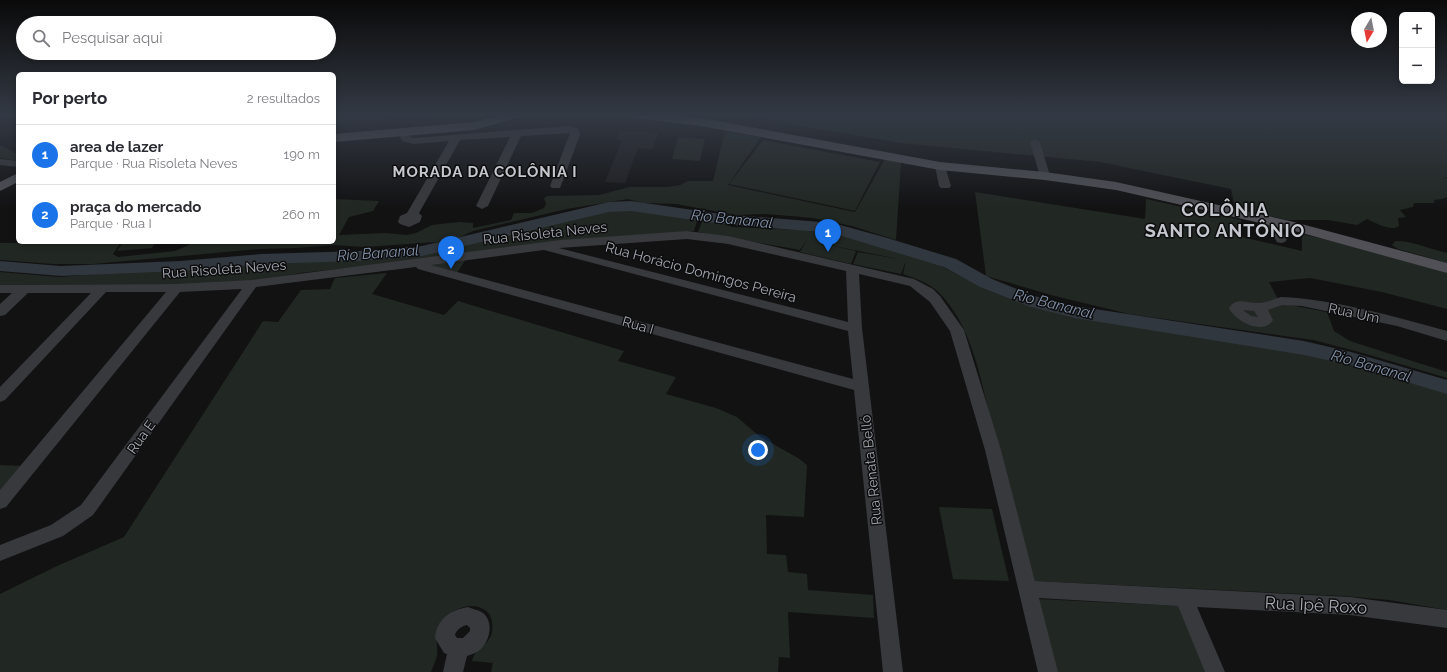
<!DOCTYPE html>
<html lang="pt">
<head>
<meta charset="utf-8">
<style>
  :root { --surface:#fff; --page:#f2f2f3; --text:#2b2b33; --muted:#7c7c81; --line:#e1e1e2; --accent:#1a73e8 }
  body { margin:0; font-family:Raleway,sans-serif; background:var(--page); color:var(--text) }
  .controls { position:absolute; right:12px; top:12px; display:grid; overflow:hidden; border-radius:6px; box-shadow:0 2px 6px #0003 }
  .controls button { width:36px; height:36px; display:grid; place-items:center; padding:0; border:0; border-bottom:1px solid var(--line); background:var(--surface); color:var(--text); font:20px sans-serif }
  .compass { position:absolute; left:1351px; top:12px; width:36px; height:36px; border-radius:50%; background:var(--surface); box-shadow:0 2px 6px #0003; rotate:190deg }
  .you { position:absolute; left:758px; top:450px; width:14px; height:14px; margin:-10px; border:3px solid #fff; border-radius:50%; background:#1a73e8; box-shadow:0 0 0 6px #1a73e833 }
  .badge { display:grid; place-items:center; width:26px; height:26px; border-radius:50%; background:var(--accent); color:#fff; font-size:13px; font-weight:700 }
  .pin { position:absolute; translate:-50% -33px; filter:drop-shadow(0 1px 2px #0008) }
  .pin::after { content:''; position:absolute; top:21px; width:14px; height:12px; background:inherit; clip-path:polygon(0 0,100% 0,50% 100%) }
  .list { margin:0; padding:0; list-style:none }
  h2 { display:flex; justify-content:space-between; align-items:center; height:52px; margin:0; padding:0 16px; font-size:17px }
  h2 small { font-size:13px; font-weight:400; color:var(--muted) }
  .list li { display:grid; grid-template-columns:26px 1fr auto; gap:12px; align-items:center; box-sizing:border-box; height:60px; padding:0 16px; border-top:1px solid var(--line) }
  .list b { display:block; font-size:15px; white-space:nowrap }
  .list p { margin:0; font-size:13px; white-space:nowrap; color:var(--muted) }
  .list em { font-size:13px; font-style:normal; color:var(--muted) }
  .icon { flex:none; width:22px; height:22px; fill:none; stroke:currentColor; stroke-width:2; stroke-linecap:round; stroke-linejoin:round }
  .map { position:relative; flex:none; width:1447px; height:672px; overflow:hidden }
  .search { position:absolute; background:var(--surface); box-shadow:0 2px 6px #0003; left:16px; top:16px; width:320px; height:44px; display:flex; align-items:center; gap:10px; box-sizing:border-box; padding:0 14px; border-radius:22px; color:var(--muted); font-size:15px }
  .panel { position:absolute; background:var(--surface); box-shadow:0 2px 6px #0003; left:16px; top:72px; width:320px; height:172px; border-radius:6px }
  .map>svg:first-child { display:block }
</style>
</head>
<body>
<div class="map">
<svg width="1447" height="672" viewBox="0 0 1447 672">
  <rect width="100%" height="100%" fill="#121213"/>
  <!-- built -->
  <path fill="#1e1e20" d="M619,131L658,133L653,149L638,148L625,183L605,182L622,140H616Z"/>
  <!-- green -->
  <path fill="#212722" d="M334,114H449L430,117L334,123Z
    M734,114H1447V177L1442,179L1447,178V197L1442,199L1434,200V203H1414L1413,207L1400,210L1406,217L1398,218L1399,226C1391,232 1376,223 1367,219L1357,225L1328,220H1287L1235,208L1231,189L1100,162L900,143Z
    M725,131L761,137L728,185L855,212L885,159L901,162L896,240L852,226L813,218L766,214L736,215L676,204L643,203L628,199L567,209L473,231L453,240L437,242L365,247L334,245L297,248L259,249L93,264H53L0,260V243L121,242L113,254L118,257L175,251L195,242H334V199L379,201L373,211L349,217L339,235L385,233L407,235L416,233L432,225L459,222L473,223V228L511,220L514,213H532L544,208L546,204L544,198L547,196L599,195L630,187H668L680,185L688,181H713Z
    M678,137L705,139L700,161L672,159Z
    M763,140L880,162L855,211L729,184Z
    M0,145L18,154V161L0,158Z
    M975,192L1145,219L1146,199L1241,220L1242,237L1302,251V234L1361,248L1447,272V309L1382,292L1310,278L1269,282L1280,303L1327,312L1334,331L1350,341L1447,372V378L1363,353L1313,340L1129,314L1051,295L986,276Z
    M613,209H643L698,218L694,231L574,240L376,265L300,273L269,279L219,284L0,285V272L60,277L255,261L362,258L413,253L564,218Z
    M703,219L733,227L801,230L856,238L893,247L926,258L985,289L1033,307L1094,320L1294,352L1335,361L1447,393V610L1389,600L1343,596L1035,581C1021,529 1007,477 992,425C981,382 974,333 944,298C933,284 919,280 903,274L906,261L901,274L853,264L858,252L899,259L819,243L856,251L851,264L800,252L807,240L800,250L698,232Z
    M1395,241C1413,241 1430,249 1447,253V263L1398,249L1392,245Z
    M123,242H155L152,248L117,251Z
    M466,259L457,273L426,264Z
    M387,273L372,294L444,315L458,301L624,351L618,361L676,377L666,394L716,408L737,417L759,436L798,458L807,465L804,517L766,515L767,554L786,555L788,572L807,574L808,590L873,595L874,618L788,612L790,658L779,657L778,672H491L493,663L472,661C476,646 489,646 492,632C493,623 492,615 485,610C479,606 471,605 464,607C448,611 439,623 437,639C436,644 438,650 437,655C436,661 433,666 431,672H0V594L57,566L124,537L263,321L278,322L301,290L330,289L335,278Z
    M0,465L22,466L0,494Z
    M939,507L992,509L1009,581L953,579Z
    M1038,599L1181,606L1209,672H1057Z"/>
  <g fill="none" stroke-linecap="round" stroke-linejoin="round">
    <!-- stream -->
    <path stroke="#31373e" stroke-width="2.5" d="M0,118L5,114"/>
    <!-- river -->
    <path fill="#31373e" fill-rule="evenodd" d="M631,201L721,214L833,223L884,237L956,259L992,279L1034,296L1075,306L1304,341L1351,352L1447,380V394L1350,365L1304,355L1075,318L1028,306L980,287L944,267L832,233L721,224L631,211L609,212L422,256L358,261L262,264L180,271L61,276L0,271V261L61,266L180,261L262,254L358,251L422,246L609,202Z"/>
    <!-- minor -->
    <path fill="#38393c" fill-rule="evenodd" d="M569,126L579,129L580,135L560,188H552L550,186L570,133L521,136L488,206L482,209L476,206L510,137L460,140L419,213L422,216L420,222L409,227L400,224L398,222L400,216L407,213L449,141L414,144L402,141L398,132L399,130H407L410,137L414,138Z
      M1035,139L1040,142L1050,176L1049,178L1045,179L1040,176L1030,142Z
      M0,159L18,161V167L0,165Z
      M940,163L945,166L951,186L949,188H941L939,186L935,166Z
      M1270,216L1274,218L1287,239L1285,242L1281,243L1277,242L1264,220Z
      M687,231L728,236L914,279L933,289L940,296L964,330L1001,450L1035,581L1350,597L1447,610V628L1350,615L1197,607L1225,672H1205L1178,606L1039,598L1058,672H1038L985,450L950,331L930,302L910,286L859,274L862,328L903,672H883L854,390L418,269L416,267L256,287L93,515L63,536L0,561V545L51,525L81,505L242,289L180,292L6,507L0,509V490L166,292H106L5,400L0,402V387L91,293H28L5,315L0,316V304L12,293H0V285L176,284L252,280L561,240ZM687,239L728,244L846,271L848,322L559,248ZM544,250L848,331L853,379L431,265Z
      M1281,297C1335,299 1395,317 1447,331V341L1397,326L1302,306L1282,305L1268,310L1273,320C1263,336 1235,321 1229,308C1237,296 1248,304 1259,303C1266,303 1274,299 1281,297ZM1243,310L1254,311L1258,317L1251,316Z
      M468,607C472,609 479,610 483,613C494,622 490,640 481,649C477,653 472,654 467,656L463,672H443L447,654L444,653L435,638C437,619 450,610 468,607ZM467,625L470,628V631L463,638H457L455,635C456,630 462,626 467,625Z"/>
    <!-- major -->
    <path fill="#505056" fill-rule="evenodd" d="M507,114H525L523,116L474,130L334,142V134L474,122Z
      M626,114H659L701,118L940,162L1045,172L1116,182L1294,222L1447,263V273L1291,230L1116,190L1045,180L940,170L701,126L632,118Z
      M18,173V182L0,191V182Z"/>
  </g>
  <!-- sky -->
  <linearGradient id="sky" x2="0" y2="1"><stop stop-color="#0a0a0a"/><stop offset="0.55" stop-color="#333944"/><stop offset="1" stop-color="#333944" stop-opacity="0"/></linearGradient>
  <rect width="1447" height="208" fill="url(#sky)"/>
  <g text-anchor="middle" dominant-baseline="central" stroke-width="3" stroke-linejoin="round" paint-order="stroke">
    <!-- street labels -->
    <g font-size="14" fill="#a5a8b2" stroke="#0d0d0e">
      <text transform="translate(545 233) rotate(-6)">Rua Risoleta Neves</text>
      <text transform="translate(224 269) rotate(-4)">Rua Risoleta Neves</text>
      <text transform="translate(701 272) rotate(15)">Rua Horácio Domingos Pereira</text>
      <text transform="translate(1354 313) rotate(12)">Rua Um</text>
      <text transform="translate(638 325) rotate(16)">Rua I</text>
      <text transform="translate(141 437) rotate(-54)">Rua E</text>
      <text transform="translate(871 470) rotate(-96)">Rua Renata Belló</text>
    </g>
    <!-- far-district labels -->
    <g font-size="15" font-weight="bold" letter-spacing="1" fill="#c5c7ce" stroke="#0d0d0e">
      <text x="485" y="172">MORADA DA COLÔNIA I</text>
    </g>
    <!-- water labels -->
    <g font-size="15" font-style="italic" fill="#8092a9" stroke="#0d0d0e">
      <text transform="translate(732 219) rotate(6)">Rio Bananal</text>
      <text transform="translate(378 253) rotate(-4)">Rio Bananal</text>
      <text transform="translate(1054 304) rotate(14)">Rio Bananal</text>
      <text transform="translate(1371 366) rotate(16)">Rio Bananal</text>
    </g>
    <!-- near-street labels -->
    <g font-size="17" fill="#a5a8b2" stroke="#0d0d0e">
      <text transform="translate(1316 605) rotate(3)">Rua Ipê Roxo</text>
    </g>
    <!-- district labels -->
    <g font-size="18" font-weight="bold" letter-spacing="1" fill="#c5c7ce" stroke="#0d0d0e">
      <text x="1225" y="209">COLÔNIA<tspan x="1225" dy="21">SANTO ANTÔNIO</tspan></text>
    </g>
  </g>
</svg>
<div class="controls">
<button>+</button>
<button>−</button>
</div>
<svg class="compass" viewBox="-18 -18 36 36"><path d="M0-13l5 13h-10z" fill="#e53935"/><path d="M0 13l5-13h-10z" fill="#7c7c81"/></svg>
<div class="you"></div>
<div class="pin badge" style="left:828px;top:252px">1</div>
<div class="pin badge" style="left:451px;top:269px">2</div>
<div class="search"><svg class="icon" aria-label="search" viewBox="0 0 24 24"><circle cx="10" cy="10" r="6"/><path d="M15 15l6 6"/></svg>Pesquisar aqui</div>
<section class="panel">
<h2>Por perto<small>2 resultados</small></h2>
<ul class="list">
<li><span class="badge">1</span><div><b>area de lazer</b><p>Parque · Rua Risoleta Neves</p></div><em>190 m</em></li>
<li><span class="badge">2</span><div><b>praça do mercado</b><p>Parque · Rua I</p></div><em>260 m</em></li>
</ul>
</section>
</div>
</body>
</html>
